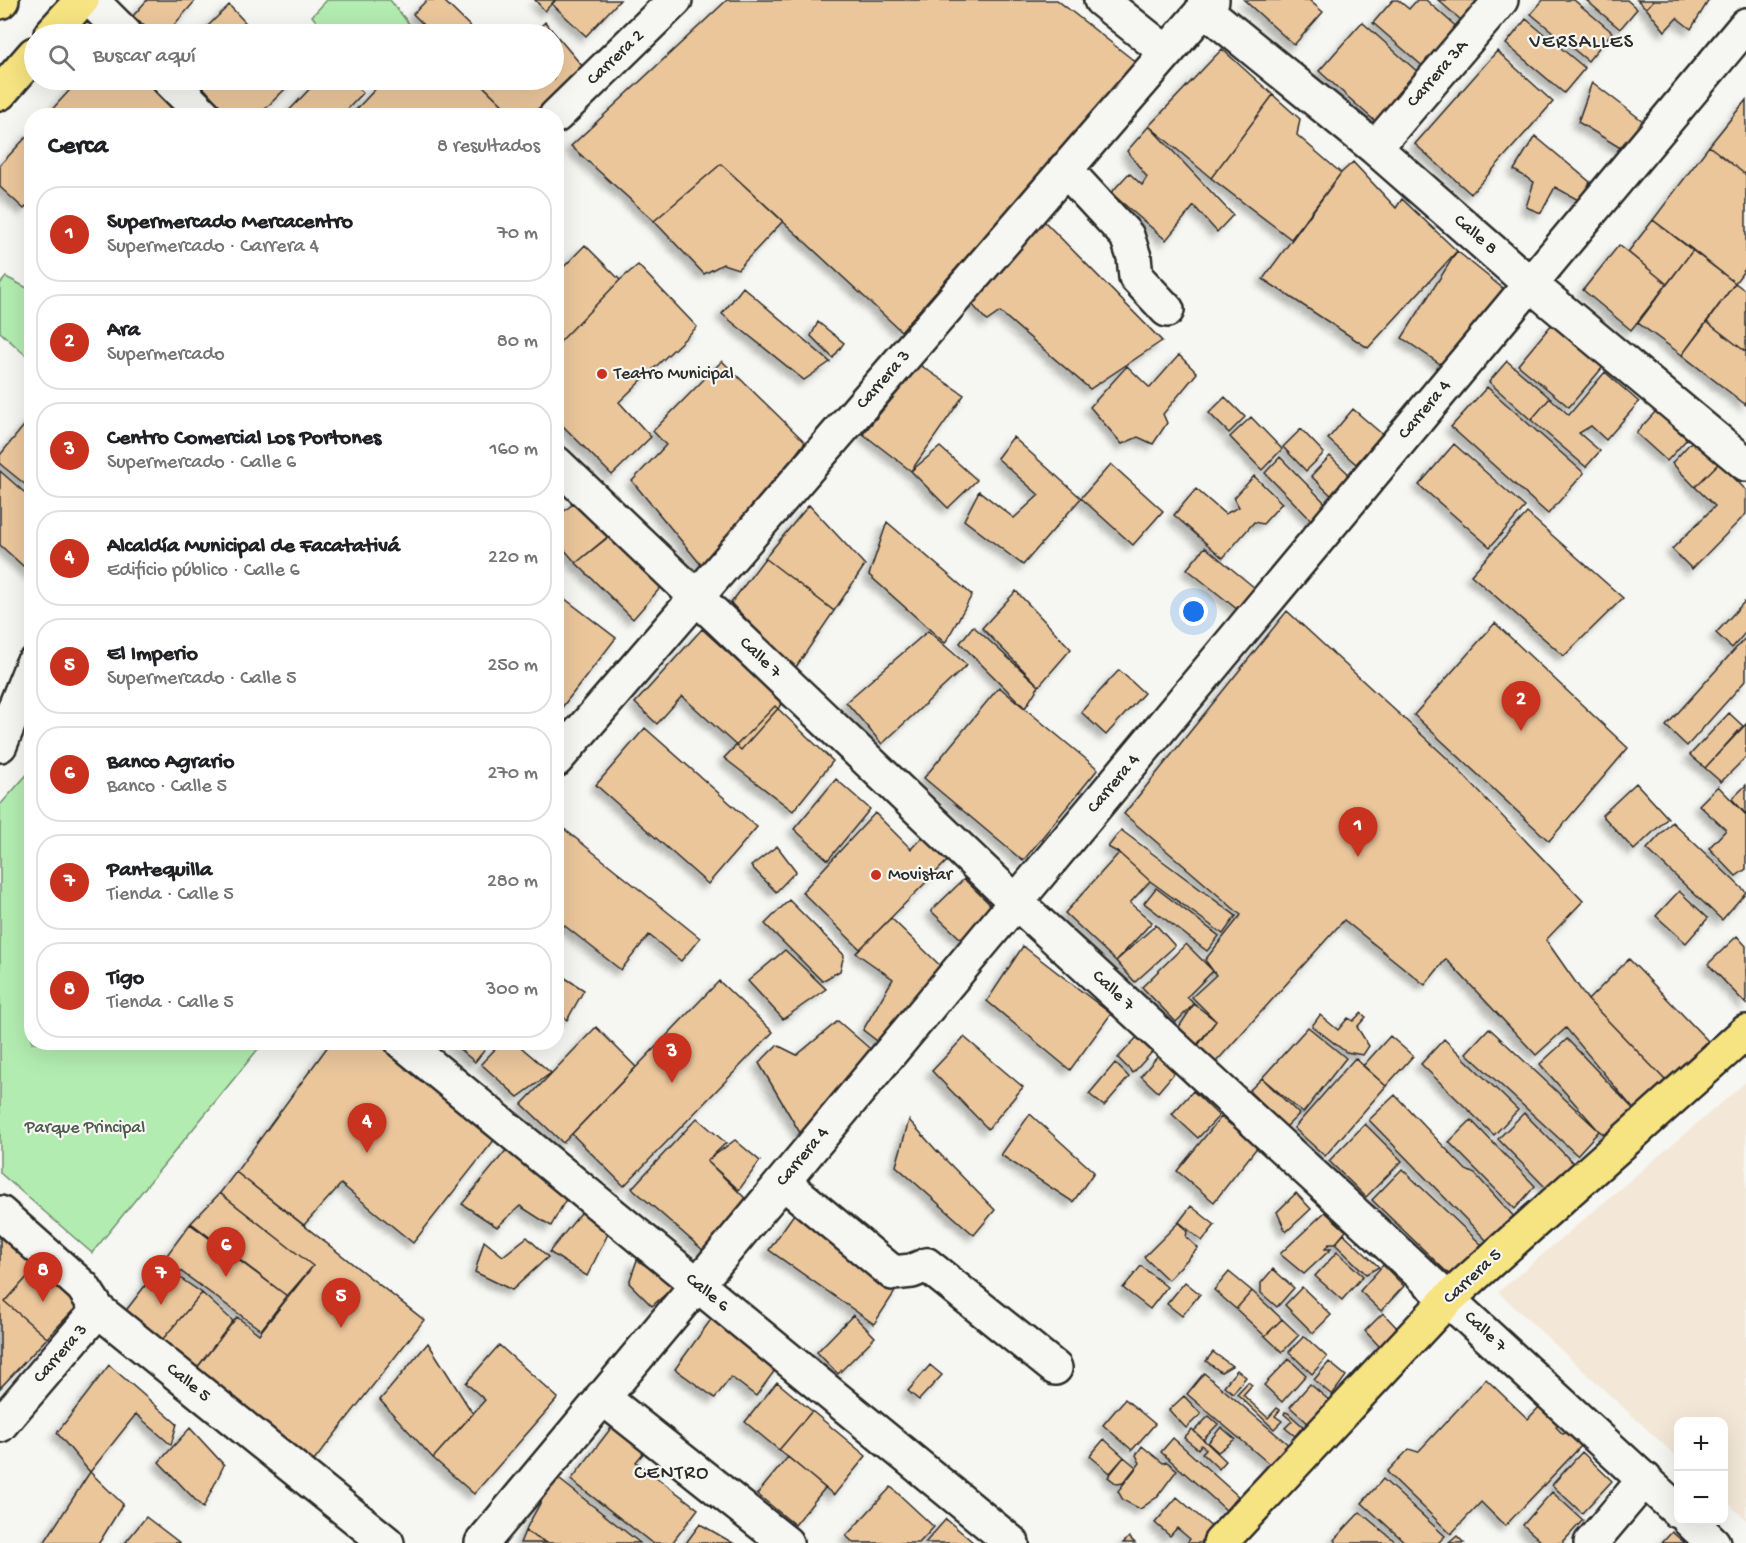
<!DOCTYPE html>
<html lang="es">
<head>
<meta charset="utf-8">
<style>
  :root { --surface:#fff; --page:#f6f6f6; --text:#202124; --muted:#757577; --line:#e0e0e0; --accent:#c8321e }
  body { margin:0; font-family:"Gochi Hand",sans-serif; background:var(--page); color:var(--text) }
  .controls { position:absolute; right:18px; bottom:18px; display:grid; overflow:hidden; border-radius:12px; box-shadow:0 6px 24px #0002 }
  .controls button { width:54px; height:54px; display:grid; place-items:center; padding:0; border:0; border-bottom:2px solid var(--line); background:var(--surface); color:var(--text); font:30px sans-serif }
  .you { position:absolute; left:1194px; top:612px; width:21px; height:21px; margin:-15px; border:4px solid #fff; border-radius:50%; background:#1a73e8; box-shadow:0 0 0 9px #1a73e833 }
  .badge { display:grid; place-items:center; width:39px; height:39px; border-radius:50%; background:var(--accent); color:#fff; font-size:20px; font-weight:700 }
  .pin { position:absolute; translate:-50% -50px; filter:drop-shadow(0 2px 3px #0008) }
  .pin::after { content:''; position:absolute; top:32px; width:21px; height:18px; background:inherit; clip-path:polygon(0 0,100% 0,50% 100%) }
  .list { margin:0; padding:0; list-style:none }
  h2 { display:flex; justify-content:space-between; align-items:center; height:78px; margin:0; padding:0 24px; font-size:26px }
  h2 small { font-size:20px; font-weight:400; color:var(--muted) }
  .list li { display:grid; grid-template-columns:39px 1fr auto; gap:18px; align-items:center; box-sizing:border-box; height:96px; margin:0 12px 12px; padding:0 12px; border:2px solid var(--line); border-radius:24px }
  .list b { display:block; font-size:22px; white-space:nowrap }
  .list p { margin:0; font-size:20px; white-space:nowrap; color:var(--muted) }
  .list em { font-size:20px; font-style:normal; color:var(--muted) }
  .icon { flex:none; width:33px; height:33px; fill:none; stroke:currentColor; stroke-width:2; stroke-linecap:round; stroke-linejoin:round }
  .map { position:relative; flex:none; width:1746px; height:1543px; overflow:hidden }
  .search { position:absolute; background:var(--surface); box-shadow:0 6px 24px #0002; left:24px; top:24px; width:540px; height:66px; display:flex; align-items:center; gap:15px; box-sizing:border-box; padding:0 21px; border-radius:33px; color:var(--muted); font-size:22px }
  .panel { position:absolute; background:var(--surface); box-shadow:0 6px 24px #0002; left:24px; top:108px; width:540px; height:942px; border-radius:24px }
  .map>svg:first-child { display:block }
</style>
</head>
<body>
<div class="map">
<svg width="1746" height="1543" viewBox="0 0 1746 1543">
  <defs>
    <filter id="shadow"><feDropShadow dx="-5.5" dy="5.5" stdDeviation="3" flood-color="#0004"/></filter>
  </defs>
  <rect width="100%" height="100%" fill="#f6f6f2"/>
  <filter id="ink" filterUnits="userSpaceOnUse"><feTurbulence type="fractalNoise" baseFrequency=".0167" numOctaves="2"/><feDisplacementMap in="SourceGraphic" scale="12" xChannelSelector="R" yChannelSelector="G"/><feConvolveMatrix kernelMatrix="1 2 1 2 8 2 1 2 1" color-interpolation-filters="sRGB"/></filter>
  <g filter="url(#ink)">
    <!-- built -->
    <path fill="#f3e8d8" d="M1746,1082V1520L1724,1499V1422H1678V1458L1498,1292Z"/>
    <!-- park -->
    <path fill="#b3ecb0" stroke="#6f8c6e" stroke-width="1.5" d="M327,0H390L415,31L412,34H326L312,16Z
      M6,277L31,290V360L0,332V284Z
      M31,770L32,1042L263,1043L92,1253L0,1173V805Z"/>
    <!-- building -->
    <path fill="#ebc69b" stroke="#2b2b2b" stroke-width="1.5" filter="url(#shadow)" d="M147,0H196L166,34H154L133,16Z
      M427,0H443L478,34H433L413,14Z
      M535,0H555L545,11Z
      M556,0H620L586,36L552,4Z
      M727,0H1057L1137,63L901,331L721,164L654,221L571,146Z
      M1244,0H1309L1323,12L1294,45Z
      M1393,0H1398L1409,9L1417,0H1426L1460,30L1426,69L1373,23Z
      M1438,0H1490L1468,26Z
      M1543,0H1574L1612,32L1588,61L1531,14Z
      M1586,0H1627L1637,9L1620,29Z
      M1637,0H1654L1646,8Z
      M1654,0H1709L1691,29L1677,18L1665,31L1646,8Z
      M229,5L256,34H200Z
      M1526,19L1585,68L1564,93L1506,44Z
      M545,22L583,67L530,116H514L483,86L489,80H554V34H533Z
      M1362,22L1420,74L1377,123L1319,71Z
      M289,29L294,34H279Z
      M1222,49L1273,95L1211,178L1149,126Z
      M1497,51L1553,102L1471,194L1415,144Z
      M79,80H145L180,112L177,116H46Z
      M197,80H294L258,116H228Z
      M318,80H349L363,93L341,116H284Z
      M384,80H477L511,113L508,116H350Z
      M1592,82L1652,128L1627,152L1578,122Z
      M1273,95L1300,119L1297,135L1341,173L1291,239L1211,178Z
      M1746,100V175L1709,146Z
      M1149,126L1233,215L1217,232L1194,206L1166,240L1111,193L1129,173L1142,185L1147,177L1127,151Z
      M32,131V201L24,209L0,187V165Z
      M1535,136L1590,182L1580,201L1555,187L1541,213L1526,207L1534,182L1514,170Z
      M1709,146L1746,175V268L1735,283L1653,220Z
      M1353,162L1396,208L1402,199L1457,251L1368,348L1263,279L1341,173Z
      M721,164L783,221L738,269L723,264L704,274L654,221Z
      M1043,220L1162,341L1090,389L1000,312L987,321L971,303Z
      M1653,220L1693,250L1667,284L1628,252Z
      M585,245L620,280L556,346V275Z
      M1619,245L1667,284L1631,330L1583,290Z
      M1693,250L1735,283L1682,355L1638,323Z
      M1457,251L1506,291L1452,372L1402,338Z
      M638,265L697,327L619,402L651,437L612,475L556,419V346L620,280Z
      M1735,283L1746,291V352L1707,322Z
      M743,287L830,362L804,380L722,314Z
      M818,322L844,343L833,358L811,336Z
      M1707,322L1746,352V405L1682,355Z
      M1552,324L1603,367L1569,407L1518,365Z
      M1179,355L1197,373L1163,414L1167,423L1153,444L1138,437L1122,444L1090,407L1127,366L1150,388Z
      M722,361L805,442L707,572L632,481L666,445L653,431Z
      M1507,361L1550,398L1531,420L1489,382Z
      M920,365L964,395L911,471L863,434Z
      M1605,372L1639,402L1606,440L1591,426L1579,433L1600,451L1586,467L1531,420L1550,398L1569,415Z
      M1487,387L1584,473L1548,514L1451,427Z
      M1225,397L1245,417L1229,433L1209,413Z
      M1353,409L1382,434L1356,464L1328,439Z
      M1656,411L1687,439L1667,461L1636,433Z
      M32,416V490L0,464V455Z
      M1251,417L1282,449L1262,470L1230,437Z
      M1301,429L1324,453L1306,471L1283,447Z
      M1013,437L1081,498L1023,565L964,520L979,491L1014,518L1039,495L997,458Z
      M1692,441L1719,463L1695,487L1672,463Z
      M1454,444L1525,507L1490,547L1419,485Z
      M940,447L977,480L948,508L911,471Z
      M1330,456L1354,479L1335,499L1311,476Z
      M1280,457L1330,508L1314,523L1265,473Z
      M1719,463L1746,490V514L1692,569L1672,549L1715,506L1695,487Z
      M1111,464L1163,511L1133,545L1081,498Z
      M0,471L32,499V574L0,545Z
      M1254,476L1282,503L1263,524L1254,522L1223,558L1174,515L1196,489L1225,514L1239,507L1234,498Z
      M580,498L611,534L576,563L556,540V518Z
      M809,505L865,565L834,611L765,558Z
      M1527,513L1623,598L1564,656L1471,575Z
      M887,522L972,595L945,643L869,575Z
      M611,535L662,586L633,619L576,563Z
      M1205,547L1255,588L1238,610L1187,569Z
      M765,558L834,611L794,670L731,603Z
      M1016,591L1071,649L1039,686L982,628Z
      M556,592L616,638L556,715Z
      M1746,600V632L1732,648L1716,633Z
      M1287,611L1448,759L1583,901L1546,940L1588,1000L1666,1081L1636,1112L1566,1028L1536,1055L1446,959L1425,985L1344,920L1215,1063L1196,1048L1216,1021L1192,997L1216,975L1205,960L1241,915L1124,814Z
      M1495,623L1628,748L1549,841L1414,715Z
      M973,626L1039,686L1025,708L960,643Z
      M702,629L783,703L741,750L682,696L657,724L635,703Z
      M928,631L967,665L882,744L846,702Z
      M1746,637V680L1687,746L1666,726Z
      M1119,670L1144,693L1106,735L1081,712Z
      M999,687L1098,769L1023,861L924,778Z
      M775,706L833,761L793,811L724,758Z
      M1729,713L1743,726L1705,768L1690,755Z
      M1746,724V757L1721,782L1705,768Z
      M645,728L757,827L708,884L596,785Z
      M836,779L870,809L828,860L794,829Z
      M1636,783L1668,818L1634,850L1602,815Z
      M1746,785V814L1732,799Z
      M1718,786L1746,815V869L1736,876L1709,848L1726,830L1699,805Z
      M875,813L911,849L927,832L951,857L860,949L802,892Z
      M1672,822L1746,892L1722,920L1647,849Z
      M558,824L700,938L681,961L649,935L621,970L556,919Z
      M1121,830L1236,916L1223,934L1150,881L1119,853L1108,847Z
      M777,846L796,871L776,892L751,866Z
      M1119,853L1150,881L1130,903L1152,922L1116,961L1065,913Z
      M964,879L1005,919L976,953L931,911Z
      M1156,888L1219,936L1207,951L1144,903Z
      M1679,891L1708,918L1686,943L1656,916Z
      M789,900L844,955L840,971L822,981L765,924Z
      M891,918L951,976L890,1051L863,1030L893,979L856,953Z
      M1156,925L1175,946L1135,982L1116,961Z
      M556,927L562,932L556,939Z
      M1737,936L1746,946V1004L1708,964Z
      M1186,944L1213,971L1187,997L1194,1004L1176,1022L1142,987Z
      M1023,946L1111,1014L1070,1070L987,1001Z
      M785,950L826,989L783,1019L748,981Z
      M1629,959L1708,1041L1666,1081L1588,1000Z
      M559,974L584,990L567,1020L556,1012V978Z
      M719,981L773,1032L624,1186L572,1134Z
      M1194,1004L1216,1021L1196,1046L1179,1027Z
      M1361,1013L1366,1017L1357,1027L1369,1046L1363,1055L1346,1052L1312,1026L1320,1015L1338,1030L1348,1018L1353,1021Z
      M838,1021L883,1060L803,1138L759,1063L777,1045L797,1055Z
      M596,1027L636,1067L563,1143L522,1104Z
      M1308,1027L1346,1058L1303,1113L1262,1078Z
      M1489,1028L1599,1131L1577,1155L1466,1053Z
      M1139,1035L1154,1050L1133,1073L1118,1058Z
      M1390,1036L1413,1056L1386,1086L1363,1066Z
      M964,1037L1023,1087L988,1129L932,1071Z
      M1444,1039L1518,1110L1494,1135L1421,1064Z
      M1567,1039L1636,1112L1609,1137L1599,1131L1540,1064Z
      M331,1042H382L499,1134L413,1243L341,1184L304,1225L236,1172Z
      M451,1042H491L475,1062Z
      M502,1042H515L551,1073L518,1097L481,1064Z
      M1158,1056L1175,1072L1158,1092L1141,1076Z
      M1355,1058L1386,1086L1325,1156L1294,1128Z
      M1115,1063L1129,1077L1104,1106L1089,1094Z
      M1262,1078L1299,1114L1286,1127L1249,1091Z
      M1193,1091L1219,1116L1198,1138L1172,1114Z
      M1395,1095L1466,1170L1475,1174L1517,1220L1491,1245L1369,1120Z
      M1524,1113L1573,1163L1547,1189L1498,1139Z
      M1030,1114L1094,1172L1073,1202L1001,1155Z
      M1221,1117L1231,1125L1236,1122L1263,1140L1214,1202L1177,1171Z
      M697,1118L726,1143L707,1161L749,1202L704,1251L632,1188Z
      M909,1120L936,1150L995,1210L974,1235L896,1166Z
      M1471,1120L1535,1186L1515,1209L1449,1142Z
      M1365,1124L1402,1161L1366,1197L1329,1161Z
      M735,1140L760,1161L739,1190L707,1161Z
      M512,1143L571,1190L551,1226L520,1206L497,1227L462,1204Z
      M1402,1169L1484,1247L1454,1279L1372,1200Z
      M236,1172L424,1320L303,1475L186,1382L237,1317L259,1334L313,1266L220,1193Z
      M220,1193L313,1266L287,1296L191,1223Z
      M1296,1193L1311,1209L1286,1232L1277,1212Z
      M1191,1206L1215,1225L1202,1241L1179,1222Z
      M585,1208L609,1232L587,1276L549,1252Z
      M1325,1212L1346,1231L1335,1244H1329L1325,1249H1331L1304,1274L1280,1254Z
      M794,1214L898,1287L874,1324L769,1250Z
      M1179,1222L1187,1232L1186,1237L1198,1248L1168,1280L1144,1257Z
      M190,1224L287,1296L261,1330L164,1259Z
      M0,1232L80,1303L0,1388Z
      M1344,1234L1379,1267L1366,1274L1335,1244Z
      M527,1237L548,1257L512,1290L475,1272L484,1241L503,1256Z
      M1337,1252L1363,1276L1342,1300L1315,1276Z
      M637,1260L676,1285L652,1306L629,1283Z
      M161,1265L202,1293L156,1347L121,1317Z
      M1383,1265L1404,1286L1381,1311L1360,1291Z
      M1141,1266L1167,1287L1150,1309L1123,1288Z
      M36,1267L80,1303L47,1338L5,1302Z
      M1273,1269L1294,1288L1277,1307L1261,1293V1283Z
      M1229,1272L1252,1291L1236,1309L1214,1290Z
      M1185,1282L1200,1294L1182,1316L1167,1304Z
      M1302,1287L1331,1315L1313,1333L1285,1305Z
      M1252,1291L1282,1319L1265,1336L1236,1309Z
      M202,1293L233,1321L186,1382L156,1347Z
      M1383,1313L1398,1329L1380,1347L1365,1331Z
      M715,1314L781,1362L756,1396L731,1377L715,1398L675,1369Z
      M853,1315L875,1337L838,1374L817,1352Z
      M1282,1319L1299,1335L1282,1352L1265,1336Z
      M1304,1336L1327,1357L1312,1374L1289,1352Z
      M428,1343L473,1414L433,1458L380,1400Z
      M499,1345L558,1398L474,1494L433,1458L485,1400L466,1383Z
      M1213,1352L1232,1366L1221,1372L1206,1361Z
      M1289,1359L1306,1375L1282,1402L1264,1385Z
      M1329,1362L1346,1376L1332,1395L1314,1380Z
      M109,1365L177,1424L171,1445L136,1414L90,1472L57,1433Z
      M930,1365L942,1375L919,1400L908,1391Z
      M1237,1370L1246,1377L1233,1393L1224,1386Z
      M1204,1373L1290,1446L1273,1467L1187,1394Z
      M1486,1379L1528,1419L1540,1406L1559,1424L1556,1427L1563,1434L1567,1432L1582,1445L1505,1526L1481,1502L1451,1534L1387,1472L1409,1449L1418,1452Z
      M777,1382L812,1411L779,1450L745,1422Z
      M1248,1382L1252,1385L1243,1395L1268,1418L1277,1408L1280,1410L1275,1416L1282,1421L1274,1429L1237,1394Z
      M1310,1384L1330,1401L1310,1425L1290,1407Z
      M1184,1396L1201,1414L1186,1428L1169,1410Z
      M1125,1399L1155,1424L1132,1450L1103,1425Z
      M812,1411L866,1456L834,1495L779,1450Z
      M1285,1412L1288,1413L1307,1430L1303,1426L1295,1436L1285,1428L1292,1421L1284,1414Z
      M1209,1416L1218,1424L1203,1440L1194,1431Z
      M618,1419L651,1444L636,1462L698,1509L672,1543H652L571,1480Z
      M1221,1427L1235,1439L1218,1452L1208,1443Z
      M190,1428L224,1465L203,1508L159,1462Z
      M1192,1429L1226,1461L1219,1469L1202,1453L1206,1449L1201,1445L1198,1449L1184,1438Z
      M1173,1438L1238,1496L1226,1510L1161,1452Z
      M1104,1439L1124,1457L1110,1473L1090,1456Z
      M1142,1446L1163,1463L1167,1462L1177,1470L1157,1497L1140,1509L1123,1500L1118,1491L1140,1463L1136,1455Z
      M1582,1452L1612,1481L1582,1513L1552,1485Z
      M788,1457L825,1488L795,1525L757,1494Z
      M1124,1457L1136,1467L1123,1483L1117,1484L1108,1477Z
      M90,1472L123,1504L99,1543H44Z
      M555,1476L640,1543H547L525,1531Z
      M1383,1479L1445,1536L1438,1543H1406L1362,1503Z
      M891,1487L934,1527L919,1543H854L846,1536Z
      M1552,1492L1583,1520L1562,1543H1543L1523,1525Z
      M1177,1497L1214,1529L1202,1543H1187L1190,1539L1177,1528L1170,1536L1155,1523Z
      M1360,1512L1397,1543H1337L1334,1540Z
      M146,1517L180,1543H125Z
      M946,1519L974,1543H925Z
      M700,1524L733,1543H686Z
      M525,1531L546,1543H520Z
      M1672,1532L1685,1543H1662Z
      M1457,1536L1464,1543H1449Z
      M1129,1537L1135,1543H1123Z"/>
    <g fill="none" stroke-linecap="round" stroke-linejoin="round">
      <!-- minor casing -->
      <g stroke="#2b2b2b" stroke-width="38">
        <path id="minor" d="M91,0L125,34
          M1101,0L1166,52
          M1203,8L1375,148L1530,284L1746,464
          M169,80L205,116
          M556,116L675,0
          M1375,148L1501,0
          M1065,169L1127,236L1134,257L1136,277L1167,310
          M556,463L1016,902L1678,1511
          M0,745L32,665
          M556,760L1212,0
          M402,1042L1012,1543
          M783,1182L893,1273L912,1271L927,1265L1055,1368
          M0,1213L83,1287L98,1310L387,1543
          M602,1397L786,1543
          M0,1425L98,1310
          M1689,1520L1713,1543
          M482,1543L1746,25
          M1591,1543L1645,1479"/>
      </g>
      <!-- major casing -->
      <g stroke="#2b2b2b" stroke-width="38">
        <path id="major" d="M0,2L2,0
          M51,34L82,0
          M0,93L34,54
          M1220,1543L1448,1299L1746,1032"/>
      </g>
      <!-- minor -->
      <use href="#minor" stroke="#f6f6f2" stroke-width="33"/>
      <!-- major -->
      <use href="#major" stroke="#f6e381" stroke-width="33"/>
    </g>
  </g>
  <!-- markers -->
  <g fill="#c8321e" stroke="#f6f6f2" stroke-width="2">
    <circle cx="602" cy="374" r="6"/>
    <circle cx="876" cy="875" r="6"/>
  </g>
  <g text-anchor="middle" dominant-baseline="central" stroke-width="4.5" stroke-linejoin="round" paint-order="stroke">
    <!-- street labels -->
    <g font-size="18" fill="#2b2b2b" stroke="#f6f6f2">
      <text transform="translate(616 58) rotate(-44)">Carrera 2</text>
      <text transform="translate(1438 74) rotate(-49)">Carrera 3A</text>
      <text transform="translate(1475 235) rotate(41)">Calle 8</text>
      <text transform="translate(884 380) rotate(-49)">Carrera 3</text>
      <text transform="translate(1425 410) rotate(-50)">Carrera 4</text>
      <text transform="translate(760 658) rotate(44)">Calle 7</text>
      <text transform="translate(1114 784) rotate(-50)">Carrera 4</text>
      <text transform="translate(1113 991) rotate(43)">Calle 7</text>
      <text transform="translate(803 1157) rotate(-50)">Carrera 4</text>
      <text transform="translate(1473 1277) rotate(-43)">Carrera 5</text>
      <text transform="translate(707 1293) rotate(39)">Calle 6</text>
      <text transform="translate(1485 1332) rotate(43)">Calle 7</text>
      <text transform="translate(61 1354) rotate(-49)">Carrera 3</text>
      <text transform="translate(188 1383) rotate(39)">Calle 5</text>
    </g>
    <!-- poi labels -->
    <g font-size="18" fill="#2b2b2b" stroke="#f6f6f2" text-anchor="start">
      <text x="614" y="374">Teatro Municipal</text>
      <text x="888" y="875">Movistar</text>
    </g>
    <!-- park labels -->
    <g font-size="18" fill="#4d5b4c" stroke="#f6f6f2">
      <text x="85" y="1128">Parque Principal</text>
    </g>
    <!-- neighbourhood labels -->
    <g font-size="20" letter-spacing="1.5" fill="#2b2b2b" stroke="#f6f6f2">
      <text x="1582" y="43">VERSALLES</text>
      <text x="672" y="1474">CENTRO</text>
    </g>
  </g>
</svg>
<div class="controls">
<button>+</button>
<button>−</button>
</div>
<div class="you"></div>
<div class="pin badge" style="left:1358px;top:857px">1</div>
<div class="pin badge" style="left:1521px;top:731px">2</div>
<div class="pin badge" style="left:672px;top:1083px">3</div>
<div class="pin badge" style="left:367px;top:1153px">4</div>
<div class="pin badge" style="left:341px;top:1328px">5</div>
<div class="pin badge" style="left:226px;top:1277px">6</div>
<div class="pin badge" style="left:161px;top:1305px">7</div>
<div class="pin badge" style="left:43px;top:1302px">8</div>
<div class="search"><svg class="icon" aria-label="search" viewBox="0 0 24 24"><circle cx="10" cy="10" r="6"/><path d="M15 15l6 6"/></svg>Buscar aquí</div>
<section class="panel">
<h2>Cerca<small>8 resultados</small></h2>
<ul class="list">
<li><span class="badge">1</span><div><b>Supermercado Mercacentro</b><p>Supermercado · Carrera 4</p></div><em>70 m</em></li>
<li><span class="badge">2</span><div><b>Ara</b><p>Supermercado</p></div><em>80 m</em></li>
<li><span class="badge">3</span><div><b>Centro Comercial Los Portones</b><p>Supermercado · Calle 6</p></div><em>160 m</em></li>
<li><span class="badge">4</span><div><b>Alcaldía Municipal de Facatativá</b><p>Edificio público · Calle 6</p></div><em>220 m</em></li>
<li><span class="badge">5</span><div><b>El Imperio</b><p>Supermercado · Calle 5</p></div><em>250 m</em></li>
<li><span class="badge">6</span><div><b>Banco Agrario</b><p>Banco · Calle 5</p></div><em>270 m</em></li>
<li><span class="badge">7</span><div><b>Pantequilla</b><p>Tienda · Calle 5</p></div><em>280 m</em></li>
<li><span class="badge">8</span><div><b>Tigo</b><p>Tienda · Calle 5</p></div><em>300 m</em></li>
</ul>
</section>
</div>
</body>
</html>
